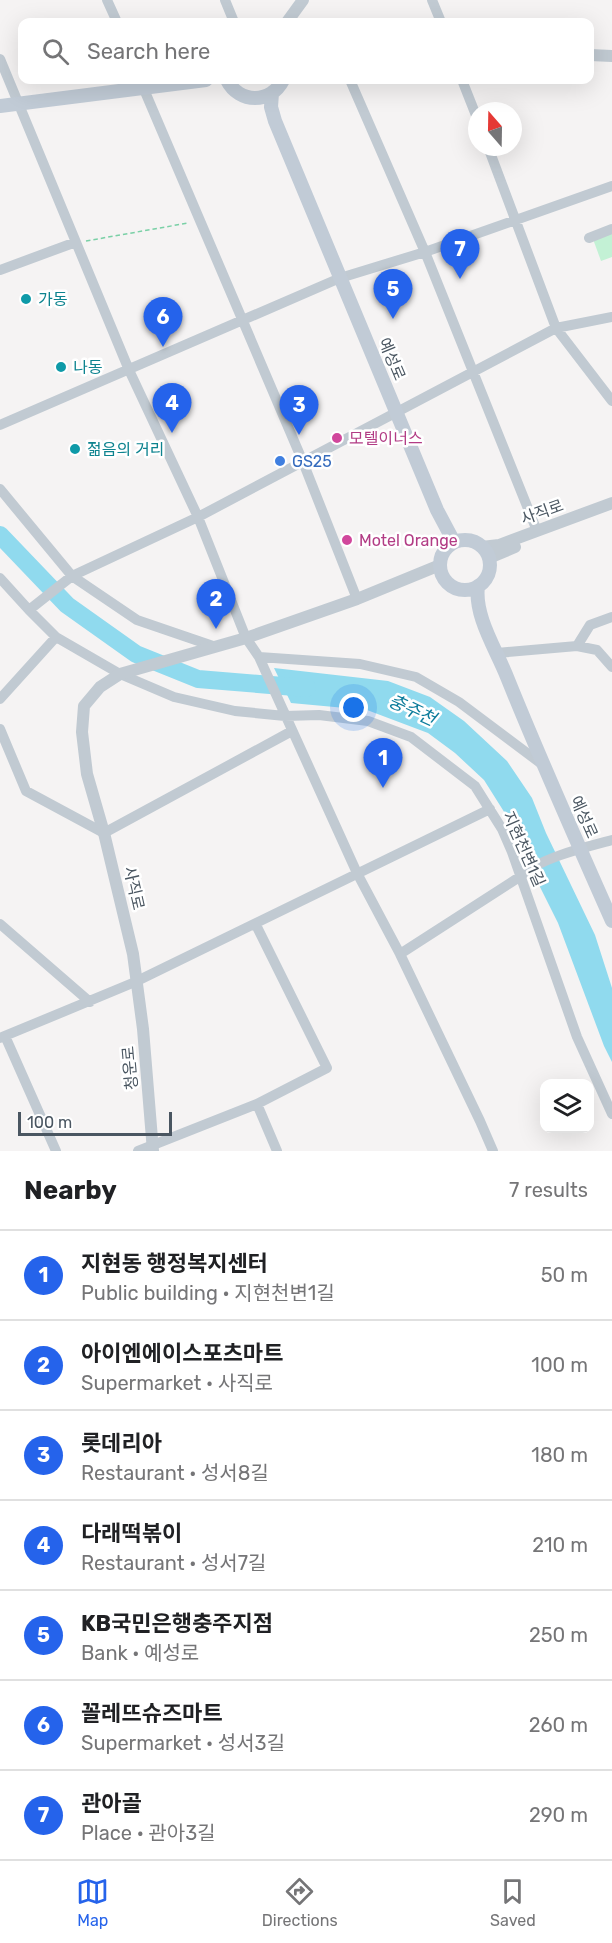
<!DOCTYPE html>
<html lang="en">
<head>
<meta charset="utf-8">
<style>
  :root { --surface:#fff; --page:#f6f6f6; --text:#202124; --muted:#757577; --line:#e0e0e0; --accent:#2563eb }
  body { margin:0; font-family:Rubik,"Noto Sans KR",sans-serif; background:var(--page); color:var(--text) }
  .controls { position:absolute; right:18px; bottom:18px; display:grid; overflow:hidden; border-radius:12px; box-shadow:0 6px 24px #0002 }
  .controls button { width:54px; height:54px; display:grid; place-items:center; padding:0; border:0; border-bottom:2px solid var(--line); background:var(--surface); color:var(--text); font:30px sans-serif }
  .compass { position:absolute; left:468px; top:102px; width:54px; height:54px; border-radius:50%; background:var(--surface); box-shadow:0 6px 24px #0002; rotate:340deg }
  .scale { position:absolute; left:18px; bottom:15px; width:154px; box-sizing:border-box; padding-left:6px; border:3px solid #4a5661; border-top:0; font-size:16px; line-height:21px; white-space:nowrap; color:#4a5661; -webkit-text-stroke:4px #fff; paint-order:stroke }
  .you { position:absolute; left:354px; top:708px; width:21px; height:21px; margin:-15px; border:4px solid #fff; border-radius:50%; background:#1a73e8; box-shadow:0 0 0 9px #1a73e833 }
  .badge { display:grid; place-items:center; width:39px; height:39px; border-radius:50%; background:var(--accent); color:#fff; font-size:20px; font-weight:700 }
  .pin { position:absolute; translate:-50% -50px; filter:drop-shadow(0 2px 3px #0008) }
  .pin::after { content:''; position:absolute; top:32px; width:21px; height:18px; background:inherit; clip-path:polygon(0 0,100% 0,50% 100%) }
  .list { margin:0; padding:0; list-style:none }
  h2 { display:flex; justify-content:space-between; align-items:center; height:78px; margin:0; padding:0 24px; font-size:26px }
  h2 small { font-size:20px; font-weight:400; color:var(--muted) }
  .list li { display:grid; grid-template-columns:39px 1fr auto; gap:18px; align-items:center; box-sizing:border-box; height:90px; padding:0 24px; border-top:2px solid var(--line) }
  .list b { display:block; font-size:22px; white-space:nowrap }
  .list p { margin:0; font-size:20px; white-space:nowrap; color:var(--muted) }
  .list em { font-size:20px; font-style:normal; color:var(--muted) }
  .icon { flex:none; width:33px; height:33px; fill:none; stroke:currentColor; stroke-width:2; stroke-linecap:round; stroke-linejoin:round }
  .map { position:relative; flex:none; width:612px; height:1151px; overflow:hidden }
  .search { position:absolute; background:var(--surface); box-shadow:0 6px 24px #0002; left:18px; right:18px; top:18px; height:66px; display:flex; align-items:center; gap:15px; box-sizing:border-box; padding:0 21px; border-radius:12px; color:var(--muted); font-size:22px }
  .sheet { height:708px; background:var(--surface) }
  nav { display:flex; justify-content:space-around; align-items:center; box-sizing:border-box; height:84px; border-top:2px solid var(--line); background:var(--surface); font-size:16px; color:var(--muted) }
  nav a { display:grid; justify-items:center; gap:3px }
  nav .on { color:var(--accent) }
  .map>svg:first-child { display:block }
</style>
</head>
<body>
<div class="map">
<svg width="612" height="1151" viewBox="0 0 612 1151">
  <rect width="100%" height="100%" fill="#f5f3f3"/>
  <!-- green -->
  <path fill="#c3f1d5" d="M612,232V257L601,261L593,239Z"/>
  <!-- water -->
  <path fill="#90daee" d="M274,668L388,681L430,697L464,721L507,761L532,798L546,833L595,935L612,988V1062L604,1046L558,923L538,883L523,842L484,780L455,753L428,733L367,710L291,703Z"/>
  <g fill="none" stroke-linecap="round" stroke-linejoin="round">
    <!-- river -->
    <path stroke="#90daee" stroke-width="18" d="M0,535L67,605L136,654L198,679L307,688"/>
    <!-- path -->
    <path stroke="#7ad0a6" stroke-width="1.5" stroke-dasharray="4.5 3" stroke-linecap="butt" d="M86,241L188,223"/>
    <!-- minor -->
    <path stroke="#c1cad2" stroke-width="10" d="M107,0L117,22
      M225,0L234,22
      M432,0L441,22
      M0,59L129,370L198,517L246,638L259,657L357,873L400,954L480,1121L493,1151
      M140,80L303,462L357,599
      M350,80L425,252L537,531
      M462,80L477,118
      M488,147L556,328L612,401
      M589,238L612,229
      M0,270L76,242
      M0,425L340,278L425,252L612,186
      M0,489L72,576L137,620L213,646
      M0,578L29,610L56,637L120,674L174,697L235,711L285,716L319,715L368,721L411,737L475,786L502,829L512,852L577,1037L612,1114
      M29,610L72,576L198,517L556,328L612,317
      M577,646L590,625L612,617
      M497,653L577,646L597,650L612,667
      M259,657L360,664L416,677L459,702L543,765
      M0,699L56,637
      M0,729L26,791L104,833L292,731
      M0,924L90,1002
      M400,954L521,876C540,858 586,847 612,840
      M5,1036L56,1151
      M0,1038L135,982L490,809
      M257,1104L277,1151
      M138,1151L257,1104L327,1068L256,925"/>
    <!-- tertiary -->
    <path stroke="#c1cad2" stroke-width="12" d="M287,22L303,0
      M590,55L612,56
      M482,547L499,545L612,503
      M489,558L515,547
      M153,1151L143,1029L133,954L104,833L87,774L82,732L84,706L100,687L120,674L246,638L357,599L440,565"/>
    <!-- secondary -->
    <path stroke="#c1cbd6" stroke-width="14" d="M227,80C239,104 271,104 283,80
      M272,93L271,107L275,121L437,510L454,542
      M0,106L206,80
      M440 565a25 25 0 1 1 50 0a25 25 0 1 1-50 0Z
      M478,586C474,616 496,649 507,677C540,759 576,840 612,921"/>
  </g>
  <!-- markers -->
  <g fill="#0f9aa8" stroke="#fff" stroke-width="2">
    <circle cx="26" cy="299" r="6"/>
    <circle cx="61" cy="367" r="6"/>
    <circle cx="75" cy="449" r="6"/>
  </g>
  <g fill="#d1479c" stroke="#fff" stroke-width="2">
    <circle cx="337" cy="438" r="6"/>
    <circle cx="347" cy="540" r="6"/>
  </g>
  <circle fill="#3f7fe0" stroke="#fff" stroke-width="2" cx="280" cy="461" r="6"/>
  <g text-anchor="middle" dominant-baseline="central" stroke-width="5" stroke-linejoin="round" paint-order="stroke">
    <!-- culture labels -->
    <g font-size="16" fill="#0d838f" stroke="#fff" text-anchor="start">
      <text x="38" y="299">가동</text>
      <text x="73" y="367">나동</text>
      <text x="87" y="449">젊음의 거리</text>
    </g>
    <!-- street labels -->
    <g font-size="16" fill="#4a5661" stroke="#fff">
      <text transform="translate(392 359) rotate(67)">예성로</text>
      <text transform="translate(542 512) rotate(-20)">사직로</text>
      <text transform="translate(584 817) rotate(66)">예성로</text>
      <text transform="translate(524 849) rotate(66)">지현천변1길</text>
      <text transform="translate(134 888) rotate(77)">사직로</text>
      <text transform="translate(130 1068) rotate(-95)">청운로</text>
    </g>
    <!-- hotel labels -->
    <g font-size="16" fill="#b23c85" stroke="#fff" text-anchor="start">
      <text x="349" y="438">모텔이너스</text>
      <text x="359" y="540">Motel Orange</text>
    </g>
    <!-- shop labels -->
    <g font-size="16" fill="#366cbe" stroke="#fff" text-anchor="start">
      <text x="292" y="461">GS25</text>
    </g>
    <!-- water labels -->
    <g font-size="18" font-style="italic" fill="#0c7c9b" stroke="#fff">
      <text transform="translate(412 710) rotate(25)">충주천</text>
    </g>
  </g>
</svg>
<div class="controls">
<button><svg class="icon" aria-label="layers" viewBox="0 0 24 24"><path d="M12 4l9 5-9 5-9-5zM3 14l9 5 9-5"/></svg></button>
</div>
<svg class="compass" viewBox="-18 -18 36 36"><path d="M0-13l5 13h-10z" fill="#e53935"/><path d="M0 13l5-13h-10z" fill="#757577"/></svg>
<div class="scale">100 m</div>
<div class="you"></div>
<div class="pin badge" style="left:383px;top:788px">1</div>
<div class="pin badge" style="left:216px;top:629px">2</div>
<div class="pin badge" style="left:299px;top:435px">3</div>
<div class="pin badge" style="left:172px;top:433px">4</div>
<div class="pin badge" style="left:393px;top:319px">5</div>
<div class="pin badge" style="left:163px;top:347px">6</div>
<div class="pin badge" style="left:460px;top:279px">7</div>
<div class="search"><svg class="icon" aria-label="search" viewBox="0 0 24 24"><circle cx="10" cy="10" r="6"/><path d="M15 15l6 6"/></svg>Search here</div>
</div>
<section class="sheet">
<h2>Nearby<small>7 results</small></h2>
<ul class="list">
<li><span class="badge">1</span><div><b>지현동 행정복지센터</b><p>Public building · 지현천변1길</p></div><em>50 m</em></li>
<li><span class="badge">2</span><div><b>아이엔에이스포츠마트</b><p>Supermarket · 사직로</p></div><em>100 m</em></li>
<li><span class="badge">3</span><div><b>롯데리아</b><p>Restaurant · 성서8길</p></div><em>180 m</em></li>
<li><span class="badge">4</span><div><b>다래떡볶이</b><p>Restaurant · 성서7길</p></div><em>210 m</em></li>
<li><span class="badge">5</span><div><b>KB국민은행충주지점</b><p>Bank · 예성로</p></div><em>250 m</em></li>
<li><span class="badge">6</span><div><b>꼴레뜨슈즈마트</b><p>Supermarket · 성서3길</p></div><em>260 m</em></li>
<li><span class="badge">7</span><div><b>관아골</b><p>Place · 관아3길</p></div><em>290 m</em></li>
</ul>
</section>
<nav>
<a class="on"><svg class="icon" aria-label="map" viewBox="0 0 24 24"><path d="M3 6l6-2 6 2 6-2v14l-6 2-6-2-6 2zM9 4v14M15 6v14"/></svg>Map</a>
<a><svg class="icon" aria-label="directions" viewBox="0 0 24 24"><path d="M12 3l9 9-9 9-9-9zM9 14v-3h6M13 9l2 2-2 2"/></svg>Directions</a>
<a><svg class="icon" aria-label="saved" viewBox="0 0 24 24"><path d="M7 4h10v16l-5-4-5 4z"/></svg>Saved</a>
</nav>
</body>
</html>
